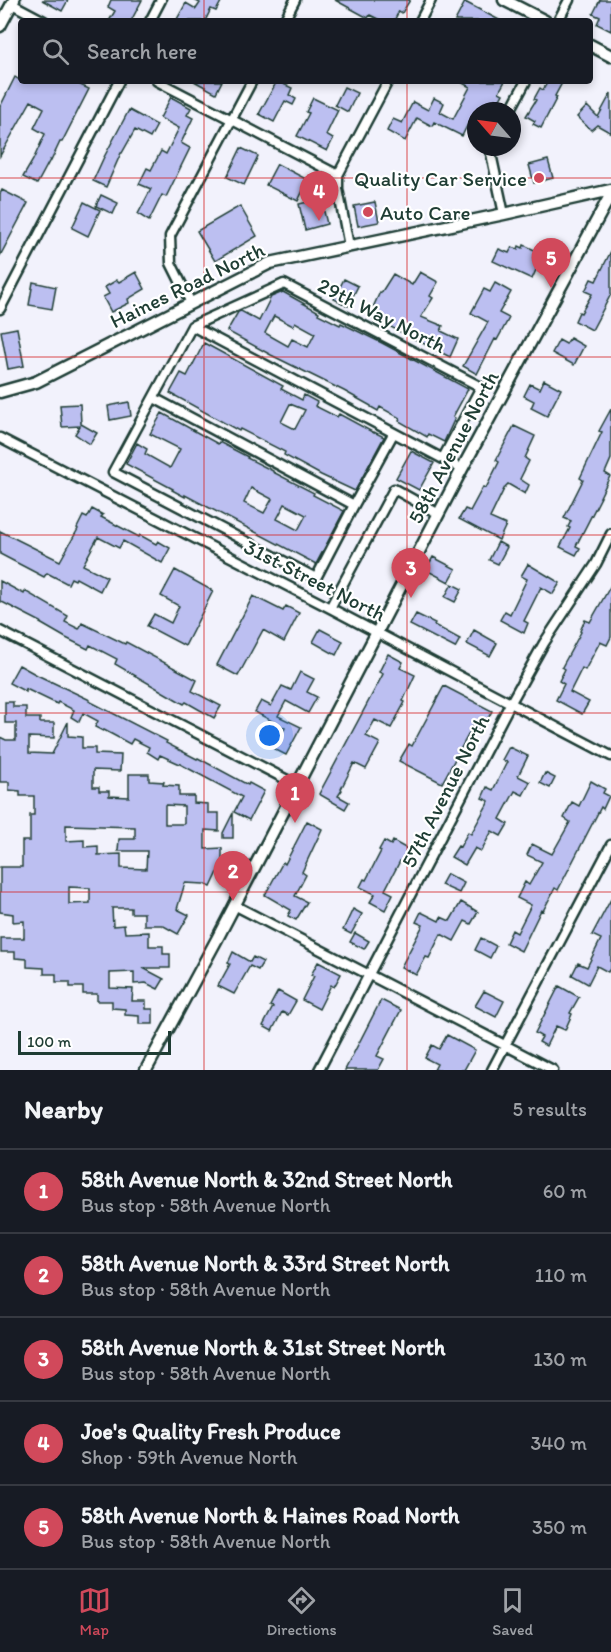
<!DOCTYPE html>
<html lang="en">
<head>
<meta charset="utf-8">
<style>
  :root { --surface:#171b24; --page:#242831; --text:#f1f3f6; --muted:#9ea1a6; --line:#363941; --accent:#d1495b }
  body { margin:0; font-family:Itim,sans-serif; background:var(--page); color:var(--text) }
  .compass { position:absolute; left:467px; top:102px; width:54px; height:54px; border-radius:50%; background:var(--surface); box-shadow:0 3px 9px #0003; rotate:298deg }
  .scale { position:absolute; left:18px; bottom:15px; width:153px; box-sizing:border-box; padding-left:6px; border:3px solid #1f3d34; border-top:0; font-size:16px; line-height:21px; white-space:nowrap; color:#1f3d34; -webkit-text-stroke:4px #fff; paint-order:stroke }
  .you { position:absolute; left:270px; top:736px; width:21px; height:21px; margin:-15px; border:4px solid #fff; border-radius:50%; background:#1a73e8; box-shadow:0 0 0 9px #1a73e833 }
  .badge { display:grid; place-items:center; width:39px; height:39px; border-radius:50%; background:var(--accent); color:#fff; font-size:20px; font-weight:700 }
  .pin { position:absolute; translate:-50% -50px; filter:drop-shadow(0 2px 3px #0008) }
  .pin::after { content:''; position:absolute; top:32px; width:21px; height:18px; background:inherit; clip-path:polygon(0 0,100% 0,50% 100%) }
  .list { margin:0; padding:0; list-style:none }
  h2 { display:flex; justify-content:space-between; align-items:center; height:78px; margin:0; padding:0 24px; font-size:26px }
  h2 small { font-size:20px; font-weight:400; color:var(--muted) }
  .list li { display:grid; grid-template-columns:39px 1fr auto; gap:18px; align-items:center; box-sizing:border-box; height:84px; padding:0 24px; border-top:2px solid var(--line) }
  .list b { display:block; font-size:22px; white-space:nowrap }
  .list p { margin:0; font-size:20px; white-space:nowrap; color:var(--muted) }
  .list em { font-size:20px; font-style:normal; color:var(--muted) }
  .icon { flex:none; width:33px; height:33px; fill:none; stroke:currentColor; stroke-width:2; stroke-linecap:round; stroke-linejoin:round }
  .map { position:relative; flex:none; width:611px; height:1070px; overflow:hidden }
  .search { position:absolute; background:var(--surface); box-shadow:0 3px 9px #0003; left:18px; right:18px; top:18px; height:66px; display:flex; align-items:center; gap:15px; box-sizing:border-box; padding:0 21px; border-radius:6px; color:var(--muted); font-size:22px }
  .sheet { height:498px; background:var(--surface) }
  nav { display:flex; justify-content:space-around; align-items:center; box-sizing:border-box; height:84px; border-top:2px solid var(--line); background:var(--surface); font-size:16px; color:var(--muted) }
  nav a { display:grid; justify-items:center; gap:3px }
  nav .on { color:var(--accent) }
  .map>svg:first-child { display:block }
</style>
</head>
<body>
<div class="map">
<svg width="611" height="1070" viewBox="0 0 611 1070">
  <rect width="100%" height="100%" fill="#f2f2fc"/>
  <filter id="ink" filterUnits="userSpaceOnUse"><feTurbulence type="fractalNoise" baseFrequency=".0167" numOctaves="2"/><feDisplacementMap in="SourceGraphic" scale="12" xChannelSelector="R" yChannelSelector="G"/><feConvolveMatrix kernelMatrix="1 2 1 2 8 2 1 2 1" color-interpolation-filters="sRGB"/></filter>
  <g filter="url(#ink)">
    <!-- building -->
    <path fill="#bcbff1" stroke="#1f3d34" stroke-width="1.5" fill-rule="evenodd" d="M42,0H68L62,11Z
      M111,0H142L131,21H109L115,11L108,7Z
      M194,0H222L216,11L211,9L205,21H176L186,3L196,9L200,3Z
      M335,0H410L402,13L399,11L394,21H382L370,15L368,18Z
      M600,0H611V31L597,24L600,17L593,14Z
      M465,2L501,21H455Z
      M15,77L21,81H72L89,89L62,142H60L51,161L50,160L37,184L23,177L33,160L45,134L34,128L44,108L31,101L0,156V107Z
      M194,81H222L216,93Z
      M277,81L292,88L289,95L296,99L293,105L285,101L274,122L259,114Z
      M459,81H505L499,92L503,94L499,101L495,99L492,105L489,103L485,111H476V119L473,125L469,122L462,136L434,122L432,126L417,118L405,141L387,131L393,119L402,123L413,102L428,110L434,98L444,103L440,112L453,119L470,87Z
      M548,81H563L555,96L557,97L541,128L533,124L535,121L526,116L536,100L534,99L540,88L543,90Z
      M344,87L357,93L348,112L335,105Z
      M611,93V133L597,125L591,130L577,117L587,106L598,117Z
      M171,97L191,108L187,115L193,118L181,143L190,148L166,197L162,195L149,221L138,214L151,189L139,184L147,168L151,170L161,151L166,154L179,128L160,118Z
      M313,98L338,110L326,135L333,139L327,151L297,136L309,113L306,112Z
      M129,110L157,125L150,138L135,130L122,153H121L106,187L93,181L103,159Z
      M241,148L258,156L244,185L227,177Z
      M548,160L553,178L534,183L529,165Z
      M277,164L308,180L298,201L266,185Z
      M2,190L28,203L0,256V194Z
      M101,195L118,203L113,214L96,206Z
      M321,199L327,224L305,230L299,204Z
      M84,202L100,210L88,236L72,228Z
      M375,202L379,222L358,226L354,206Z
      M240,206L257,236L215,261L197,231Z
      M524,245L543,254L532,279L493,261L499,249L509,253L512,247L518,249L519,246L523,248Z
      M611,251V294L592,330L575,321L579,312L581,313L592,294L585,291L591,279L596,281Z
      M136,272L145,289L128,299L129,303L111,312L103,297L109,294L105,287L117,280L119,282Z
      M420,272L438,282L430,296L433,298L421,317L443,326L441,331L458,339L450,357L369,316L380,292L381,293L393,274L412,285Z
      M344,279L358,286L348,306L334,299Z
      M33,282L56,287L52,309L29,305Z
      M495,283L511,292L499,313L509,318L497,340L495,339L477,374L463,366L488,322L471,313L484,289L490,292Z
      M283,292L319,312L318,314L340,325L341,323L382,343L468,389L453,417L455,418L444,442L428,434L427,437L399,421L400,418L380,407L378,411L371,407V406L344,391L271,355L227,331L238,312L241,311L259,321L271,297ZM274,316L293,326L295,322L315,333L308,347L292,339L288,346L265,333Z
      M17,328L24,366L8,369L1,331Z
      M570,338L584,346L574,365L552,353L559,340L566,344Z
      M204,343L283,386L281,389L302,400L304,395L317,402L315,406L337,417L339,414L374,433V432L384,437L355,491L321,475L284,455L285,452L240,429L239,431L170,393L181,373L187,376ZM290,404L305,410L295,429L281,422Z
      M544,380L561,389L547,416L531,408L534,401L524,396L530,384L540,389Z
      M129,402L131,416L110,420L108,406Z
      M80,404L81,424L97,433L90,444L75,434L80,426L62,427L60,405Z
      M611,409V459L605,473L610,476L600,497H601L576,546L580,548L576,555L560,547L570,528L568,527L571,521L564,518L583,480L580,478L602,432L599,431Z
      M162,413L218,444L219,442L248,457L247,458L273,471V472L314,493L313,495L344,511L316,564L185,495V497L172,490L173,489L126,464L137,443L147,449L145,454L170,468L180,449L150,434ZM251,488L272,499L264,513L244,503ZM285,504L306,515L298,530L277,519Z
      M514,426L535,436L525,458L529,461L520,479L529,485L525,494L508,484L505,487L490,518L506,525L499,540L459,519L465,509L470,511L483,487L486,488L499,462L496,460Z
      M411,451L434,463L419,490L396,478Z
      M92,509L103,515L101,517L139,537L140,535L156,544L158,541L170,548L162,563L123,541L119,548L98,537L83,565L107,577L100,591L76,578L75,580L71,578L68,584L47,573L44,577L0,554V531L60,561L78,529L77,528L83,516L87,518Z
      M498,542L507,547L498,564L489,560Z
      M433,557L456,569L449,582L426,570Z
      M528,564L560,583L553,594L541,587L524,621L528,623L524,633L500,620L505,611L510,614L527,579L521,576Z
      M175,570L213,591L185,646L147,626L154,614L171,623L179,606L161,596Z
      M0,581L24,594L25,591L68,616L65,622L79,629L82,623L125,644L126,642L197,680L192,691L221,706L214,718L186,702L184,704L115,664L117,659L90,645L88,649L66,638L40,623L41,622L0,601Z
      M452,584L462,589L455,602L445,597Z
      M611,585V637L607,645L600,642L585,670L582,668L570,692L589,702L582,714L556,700L564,684L559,681L565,669L562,667L581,632L580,631L585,620L590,622Z
      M253,596L283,611L286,606L299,613L284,642L263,630L238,676L217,665Z
      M416,614L435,623L434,625L460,639L455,648L410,625Z
      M320,629L343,641L336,655L313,642Z
      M474,630L497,643L490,656L467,644Z
      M388,654L403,662L400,668L415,675L403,701L405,702L391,728L375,720L366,736L380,743L366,769L354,763L341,789L342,790L338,796L349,802L345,809L319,794L383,674L379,672Z
      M19,665L37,675L90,700L89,701L167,741L166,743L197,759L198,758L248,785L249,783L264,791L249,820L234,812L242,797L180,764L160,755L158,759L147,752L149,747L133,739L130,744L104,730L103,731L95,727L98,721L83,713L79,722L71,717L74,710L58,702L57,704L26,689V692L9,683Z
      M300,672L314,679L307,692L317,697L308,713L286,701L278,716L301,727L286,755L274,749L285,728L255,712L261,701L271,706L282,686L291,690Z
      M444,686L492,711L481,731L473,726L442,783L399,761L409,744L412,746Z
      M5,702H13V707H26V718H40V723H54V738L29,737V753L52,754L68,722V736L82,737V748H95V754L121,755L120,771L93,770V787H99V791H109V796L129,797V774H149V781L164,782L163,785L179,786V796H194V803L208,804V813H219V831L205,830V849L222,848V868H220L211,887L204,884L185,883L177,909L189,915L178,934L162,925H144V913H131V908H112L113,926L124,925L125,933L149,932V946H163V954H170V968H143L164,979L158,989L146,983L134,984V972L110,973V988L133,989L132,1001H146V1009H153V1024H139V1016L125,1015V1009L112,1008V1001H97V994H83V987H70V982H56V974H44V968L27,967V959L15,958V952H1V938H24V921L13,922V914L0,912V867H22V841H30V815H34V796H20V791L9,790V782H0V737L6,740H16V723H5ZM165,805L184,806V824H165ZM66,825L135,827V839H119L118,851H147L146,869L121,868V854L98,855V846L84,847V840L66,841ZM69,887L90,888V903L69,904Z
      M509,747L528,756L518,776L530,782L523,795L515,791L500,819L508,824L501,836L492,831L481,851L475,848L465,865L451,857L458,846L460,847L468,832L471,834L489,801L482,798L487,787L493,790L507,762L502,760Z
      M545,773L555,778L550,788L540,783Z
      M591,781L605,789L603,793L609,796L603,809L601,807L558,890L555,888L543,911L541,910L521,951L506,943L512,930L517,933L531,905L517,898L525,882L529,885L542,862L527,855L532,844L552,854L570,822L564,818L572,802L579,806Z
      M233,813V838H223V833Z
      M307,821L322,829L302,872L306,875L295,896L307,902L296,920L288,916L291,910L265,895L283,862L285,864Z
      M384,841L391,845L393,841L409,850L402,862L400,861L385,890L393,894L385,910L370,902L375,894L360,887L364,879L366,880L381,851L379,850Z
      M447,874L464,883L459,893L441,885Z
      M611,899V967L608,972L597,966L588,984L572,975L578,963L587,967L601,939L592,935Z
      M461,902L478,912L471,924L465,921L454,941L441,934L429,958L426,957L416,975L401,967L423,925L416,922L421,912L439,921L441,917L450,921Z
      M353,909L362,914L351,934L343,930Z
      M355,933L369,941L364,949L350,942Z
      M481,938L496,946L490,958L475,950Z
      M233,952L250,962L253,957L263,962L258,970L250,966L234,994L218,986L230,964L228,963Z
      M318,962L341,974L334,987L331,985L319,1009L302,1000L314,976L311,975Z
      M559,986L579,997L570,1013L572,1014L565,1030L556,1026L546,1046L539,1042L542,1037L535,1033Z
      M278,991L296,1001L288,1015L282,1012L272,1031L263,1026L273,1007L270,1006Z
      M484,991L504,1001L496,1017L475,1006Z
      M381,1000L401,1010L377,1056L384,1059L378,1070H345Z
      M447,1035L475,1050L464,1070H434L437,1064L425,1058L432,1045L439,1049Z"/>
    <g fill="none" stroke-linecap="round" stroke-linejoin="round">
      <!-- minor casing -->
      <g stroke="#1f3d34" stroke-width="13">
        <path id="minor" d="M12,4L44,21
          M150,21L161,0
          M284,21L295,0
          M420,21L431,0
          M558,21L569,0
          M157,81L338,175
          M510,111L526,81
          M491,147L490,149L504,214
          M349,246L338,189V175L388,81
          M191,303L171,263L170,236L252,81
          M0,309L119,81
          M192,326L113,472L316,578L354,505L393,434
          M192,326L284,284L481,387L443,458
          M192,326L462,469
          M154,398L354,505
          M0,438L330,608L611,756
          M330,608L394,489L439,514
          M0,631L297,785
          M234,905L553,1070
          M319,1070L510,704L544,643L596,564L611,534
          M492,1070L611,845"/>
      </g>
      <!-- tertiary casing -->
      <g stroke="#1f3d34" stroke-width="15">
        <path id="tertiary" d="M504,0L545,21
          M0,26L14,0
          M590,45L611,56
          M0,392L36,382L270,263L504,214L611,190
          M146,1070L217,939L462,469L611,194"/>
      </g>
      <!-- minor -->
      <use href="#minor" stroke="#fff" stroke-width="8"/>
      <!-- tertiary -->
      <use href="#tertiary" stroke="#fff" stroke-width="10"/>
    </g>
  </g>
  <!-- grid -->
  <path fill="none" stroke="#d62828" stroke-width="1.5" stroke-opacity="0.55" d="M204,0V21M407,0V21M204,81V1070M407,81V1070M0,178H611M0,357H611M0,535H611M0,713H611M0,892H611"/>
  <!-- markers -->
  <g fill="#d1495b" stroke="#fff" stroke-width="2">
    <circle cx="539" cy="178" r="6"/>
    <circle cx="368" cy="212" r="6"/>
  </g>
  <g text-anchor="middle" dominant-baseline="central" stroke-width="4.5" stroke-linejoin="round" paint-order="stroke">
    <!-- poi labels -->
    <g font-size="21" fill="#1f3d34" stroke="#fff" text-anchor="end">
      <text x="527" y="178">Quality Car Service</text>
      <text x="380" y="212" text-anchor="start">Auto Care</text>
    </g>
    <!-- street labels -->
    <g font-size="21" fill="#1f3d34" stroke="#fff">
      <text transform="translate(187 285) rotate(-26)">Haines Road North</text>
      <text transform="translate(382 315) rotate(27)">29th Way North</text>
      <text transform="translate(453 447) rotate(-62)">58th Avenue North</text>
      <text transform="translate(315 580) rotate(27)">31st Street North</text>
      <text transform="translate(445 791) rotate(-63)">57th Avenue North</text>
    </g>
  </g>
</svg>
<svg class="compass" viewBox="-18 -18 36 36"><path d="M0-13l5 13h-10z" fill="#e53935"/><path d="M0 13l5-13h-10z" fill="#9ea1a6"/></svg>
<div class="scale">100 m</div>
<div class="you"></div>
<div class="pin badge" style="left:295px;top:823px">1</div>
<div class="pin badge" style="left:233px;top:901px">2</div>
<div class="pin badge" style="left:411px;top:598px">3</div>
<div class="pin badge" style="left:319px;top:221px">4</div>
<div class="pin badge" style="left:551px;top:288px">5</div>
<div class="search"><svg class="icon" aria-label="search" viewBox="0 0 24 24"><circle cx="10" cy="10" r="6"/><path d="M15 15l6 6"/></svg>Search here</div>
</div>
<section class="sheet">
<h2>Nearby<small>5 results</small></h2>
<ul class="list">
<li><span class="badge">1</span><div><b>58th Avenue North &amp; 32nd Street North</b><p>Bus stop · 58th Avenue North</p></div><em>60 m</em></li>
<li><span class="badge">2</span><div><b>58th Avenue North &amp; 33rd Street North</b><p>Bus stop · 58th Avenue North</p></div><em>110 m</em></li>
<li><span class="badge">3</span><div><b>58th Avenue North &amp; 31st Street North</b><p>Bus stop · 58th Avenue North</p></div><em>130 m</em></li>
<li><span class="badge">4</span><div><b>Joe's Quality Fresh Produce</b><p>Shop · 59th Avenue North</p></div><em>340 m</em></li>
<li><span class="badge">5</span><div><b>58th Avenue North &amp; Haines Road North</b><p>Bus stop · 58th Avenue North</p></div><em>350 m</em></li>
</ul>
</section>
<nav>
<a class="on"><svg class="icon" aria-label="map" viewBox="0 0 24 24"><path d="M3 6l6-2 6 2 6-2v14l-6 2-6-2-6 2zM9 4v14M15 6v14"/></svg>Map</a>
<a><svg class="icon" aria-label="directions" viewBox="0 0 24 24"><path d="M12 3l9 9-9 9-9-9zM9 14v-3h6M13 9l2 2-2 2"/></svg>Directions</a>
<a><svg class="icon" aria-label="saved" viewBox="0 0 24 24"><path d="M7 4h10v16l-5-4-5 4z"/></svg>Saved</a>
</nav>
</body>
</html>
